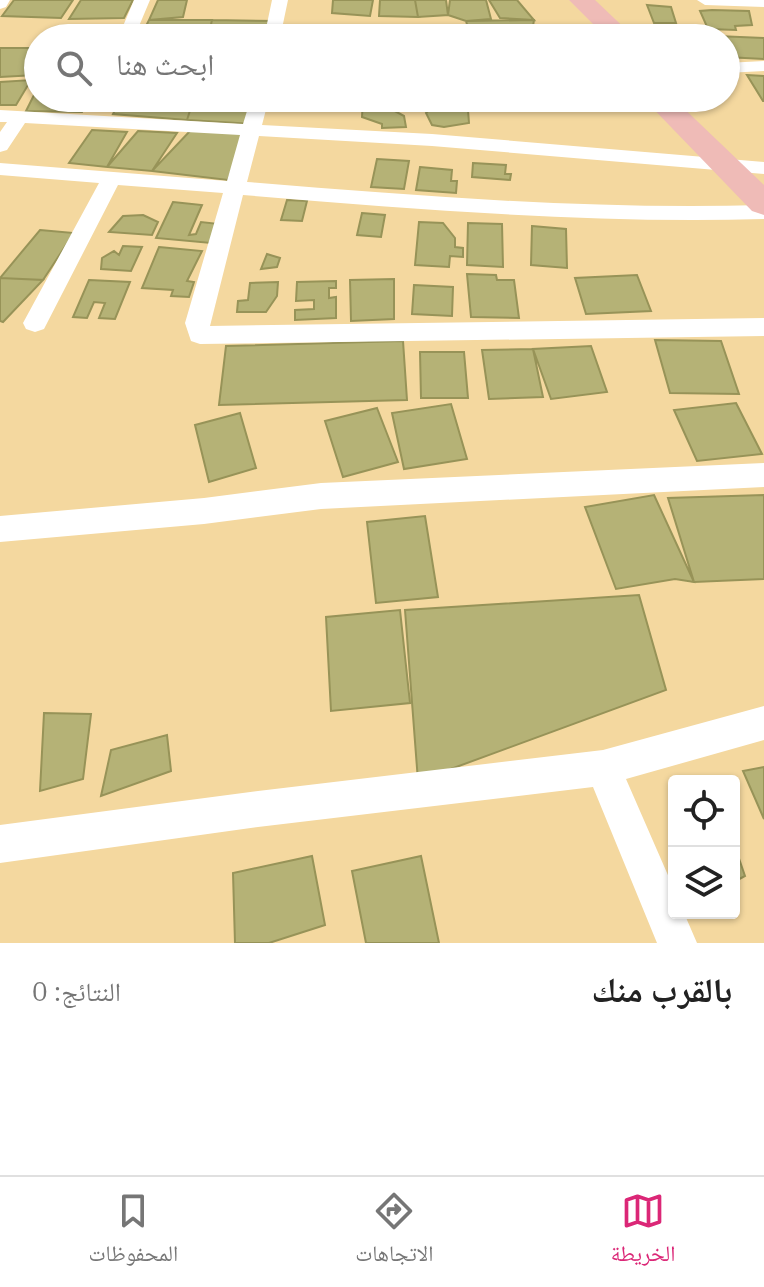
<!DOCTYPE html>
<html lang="ar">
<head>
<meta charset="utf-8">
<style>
  :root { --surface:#fff; --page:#f6f6f6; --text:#222; --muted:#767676; --line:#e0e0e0; --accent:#db2777 }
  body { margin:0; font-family:"IBM Plex Serif","Noto Naskh Arabic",serif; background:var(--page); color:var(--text); direction:rtl }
  .controls { position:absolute; right:24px; bottom:24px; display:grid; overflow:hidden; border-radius:8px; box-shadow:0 2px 6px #0004 }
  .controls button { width:72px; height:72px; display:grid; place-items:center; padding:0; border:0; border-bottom:2px solid var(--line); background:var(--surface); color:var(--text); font:40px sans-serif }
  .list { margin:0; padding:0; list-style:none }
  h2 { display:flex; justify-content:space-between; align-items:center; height:104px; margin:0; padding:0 32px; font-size:34px }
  h2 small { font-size:26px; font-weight:400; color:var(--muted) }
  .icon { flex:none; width:44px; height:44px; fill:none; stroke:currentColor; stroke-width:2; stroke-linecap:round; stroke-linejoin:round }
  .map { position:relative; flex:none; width:764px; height:943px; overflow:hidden; direction:ltr }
  .search { position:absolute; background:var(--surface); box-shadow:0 2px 6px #0004; left:24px; right:24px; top:24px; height:88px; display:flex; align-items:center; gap:20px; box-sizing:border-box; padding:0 28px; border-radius:44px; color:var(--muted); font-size:30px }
  .sheet { height:232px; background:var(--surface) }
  nav { display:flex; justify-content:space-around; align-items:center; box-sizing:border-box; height:112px; border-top:2px solid var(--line); background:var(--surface); font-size:22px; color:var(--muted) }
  nav a { display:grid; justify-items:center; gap:4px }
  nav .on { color:var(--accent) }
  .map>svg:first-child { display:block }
</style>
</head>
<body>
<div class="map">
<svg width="764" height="943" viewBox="0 0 764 943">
  <rect width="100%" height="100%" fill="#f4d89f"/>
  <!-- building -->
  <path fill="#b5b276" stroke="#979358" stroke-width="2" d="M14,0H73L61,18L2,16Z
    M81,0H133L124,18L69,19Z
    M158,0H187L183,17L149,20Z
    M333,0H373L370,16L332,13Z
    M380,0H415L418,17L379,16Z
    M415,0H446L448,15L418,17Z
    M450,0H486L491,19L466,21L448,15Z
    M489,0H517L534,20L500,18Z
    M647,5L671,7L676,23H654Z
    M712,10L749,11L752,25L735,26L736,30L708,29L700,11Z
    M149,20H212L208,38H140Z
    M212,20L276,21L272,38H208Z
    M534,20L531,38H471L466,21Z
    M121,31L114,38H68L69,35Z
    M716,36L764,38V59L726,57V38Z
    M0,48H38V72L36,75L0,77Z
    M747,75L764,76V101H763Z
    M31,80L16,105H0V82Z
    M38,87V98H90L82,112L26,111Z
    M121,98H194L187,120L113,114Z
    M194,98H255L254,124L187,120Z
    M363,98H406L407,110H393L404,116L406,127L382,128V124L362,117Z
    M434,98H454L456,109L468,110L469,123L444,127L432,125L426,113L432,107Z
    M92,130L127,132L107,167L69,163Z
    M246,130L228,180L152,171L190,131Z
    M138,131L177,133L152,171L107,167Z
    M377,159L409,161L404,189L371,187Z
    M473,163L506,165L505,174H511L510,180L472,177Z
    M420,167L452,170L451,181H457L456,193L416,190Z
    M287,200L307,201L302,221L281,220Z
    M173,202L202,205L189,235L196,234L201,222L219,224L211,243L156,238Z
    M362,213L385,215L381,237L357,235Z
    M143,215L158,222L152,235L109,232L123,216Z
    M419,222L443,223L455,238V247L463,248V257L450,256L449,267L415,265Z
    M468,223L502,224L503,267L467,265Z
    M532,226L566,229L567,268L531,265Z
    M40,230L74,233L43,280L0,278Z
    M123,246L142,247L131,271L101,269L102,258L114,251L119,255Z
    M159,247L202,251L187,281L194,282L189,297L171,296L173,290L142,288Z
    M267,254L280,258L277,267L261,269Z
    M467,274L496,275L497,280H514L519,318L471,317Z
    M637,275L651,311L586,314L575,278Z
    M0,278L43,280L3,322L0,321Z
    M394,279V319L351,321L350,280Z
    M89,280L130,282L115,319L99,318L105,303L94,302L87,318L73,317Z
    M336,281V288H329V298L336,297V318L295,320V310L314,309V300L296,301L297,282Z
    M278,282L277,296L266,312H237L238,301L248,300L250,283Z
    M414,285L453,287L452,316L412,314Z
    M655,340L721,341L739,394L670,393Z
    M403,341L407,400L219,405L226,346Z
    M591,346L607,392L551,399L533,349Z
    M533,349L543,397L489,399L482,350Z
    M420,352H464L468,398H421Z
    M736,403L762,454L697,461L674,410Z
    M451,404L467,459L404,469L392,413Z
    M377,408L398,462L343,477L325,421Z
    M240,413L256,468L209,482L195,425Z
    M654,495L694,582L675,579L616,589L585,507Z
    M764,495V579L694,582L668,498Z
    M425,516L438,597L376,603L367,522Z
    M639,595L666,690L418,781L405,610Z
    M400,610L410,703L331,711L326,617Z
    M44,713L91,714L83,779L40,791Z
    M167,735L171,771L101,796L111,750Z
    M764,767V819L743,771Z
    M734,844L745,876L734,882Z
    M312,856L325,925L269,943H235L233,873Z
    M421,856L439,943H366L352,871Z"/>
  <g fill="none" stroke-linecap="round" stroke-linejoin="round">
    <!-- street -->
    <path fill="#fff" fill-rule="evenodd" d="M0,0H10L6,7L0,9Z
      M134,0H150L134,38H118Z
      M272,0H288L280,38H264Z
      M697,0H764V7L705,5Z
      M764,61V71L726,73V63Z
      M251,98H269L262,125L432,134L764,162V174L432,146L259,136L247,182C419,196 591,210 764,205V219C590,224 416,209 243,195L210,326L764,318V336L200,344L191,341L185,323L223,193L118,185L44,329L35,332L26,329L23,323L99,183L0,175V163L227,181L240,135L25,123L7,150L0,152V132L7,122H0V110L243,124Z
      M764,463V487L321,509L204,524L0,542V516L204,498L321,483Z
      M764,706V740L626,779L674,889V913H684L697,943H657L593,787L258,827L0,863V825L258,791L603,750Z"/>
    <!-- primary -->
    <path fill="#efbbb7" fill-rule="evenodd" d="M569,0H595L635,38H607Z
      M643,98H673L764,185V215L752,211Z"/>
  </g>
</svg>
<div class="controls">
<button><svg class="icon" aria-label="locate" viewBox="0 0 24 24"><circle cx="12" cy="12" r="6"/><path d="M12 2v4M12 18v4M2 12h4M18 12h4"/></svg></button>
<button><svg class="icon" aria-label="layers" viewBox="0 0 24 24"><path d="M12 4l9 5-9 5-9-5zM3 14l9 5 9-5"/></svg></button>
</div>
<div class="search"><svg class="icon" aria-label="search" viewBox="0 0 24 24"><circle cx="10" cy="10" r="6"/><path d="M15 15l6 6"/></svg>ابحث هنا</div>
</div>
<section class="sheet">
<h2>بالقرب منك<small>النتائج: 0</small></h2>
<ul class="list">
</ul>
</section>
<nav>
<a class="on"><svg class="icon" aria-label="map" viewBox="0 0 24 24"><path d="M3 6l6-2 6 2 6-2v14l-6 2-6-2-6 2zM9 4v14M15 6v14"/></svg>الخريطة</a>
<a><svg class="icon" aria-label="directions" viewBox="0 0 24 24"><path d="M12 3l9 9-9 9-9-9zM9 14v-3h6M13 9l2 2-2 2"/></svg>الاتجاهات</a>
<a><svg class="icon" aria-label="saved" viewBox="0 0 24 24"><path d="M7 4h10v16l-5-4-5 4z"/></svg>المحفوظات</a>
</nav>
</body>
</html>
